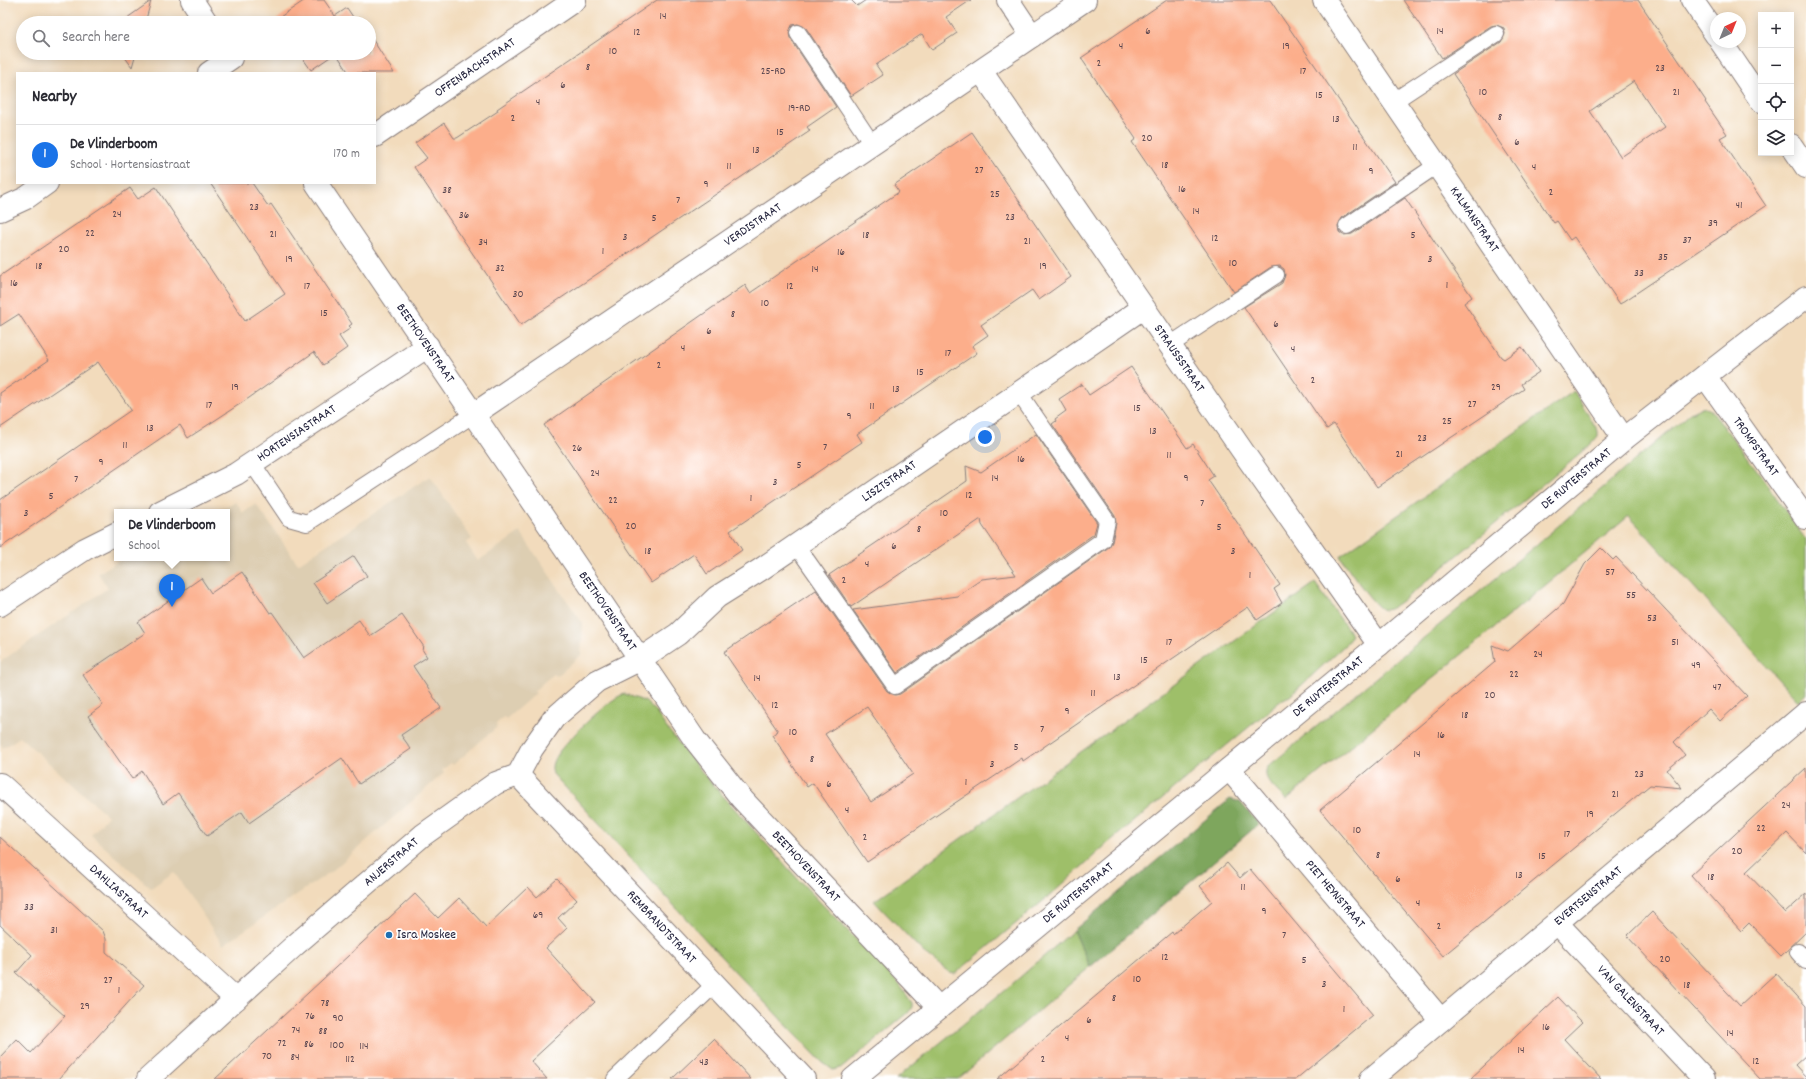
<!DOCTYPE html>
<html lang="en">
<head>
<meta charset="utf-8">
<style>
  :root { --surface:#fff; --page:#f2f2f3; --text:#2b2b33; --muted:#7c7c81; --line:#e1e1e2; --accent:#1a73e8 }
  body { margin:0; font-family:Dekko,sans-serif; background:var(--page); color:var(--text) }
  .controls { position:absolute; right:12px; top:12px; display:grid; overflow:hidden; border-radius:0px; box-shadow:0 2px 10px #0003 }
  .controls button { width:36px; height:36px; display:grid; place-items:center; padding:0; border:0; border-bottom:1px solid var(--line); background:var(--surface); color:var(--text); font:20px sans-serif }
  .compass { position:absolute; left:1710px; top:12px; width:36px; height:36px; border-radius:50%; background:var(--surface); box-shadow:0 2px 10px #0003; rotate:43deg }
  .you { position:absolute; left:985px; top:437px; width:14px; height:14px; margin:-10px; border:3px solid #fff; border-radius:50%; background:#1a73e8; box-shadow:0 0 0 6px #1a73e833 }
  .badge { display:grid; place-items:center; width:26px; height:26px; border-radius:50%; background:var(--accent); color:#fff; font-size:13px; font-weight:700 }
  .pin { position:absolute; translate:-50% -33px; filter:drop-shadow(0 1px 2px #0008) }
  .pin::after { content:''; position:absolute; top:21px; width:14px; height:12px; background:inherit; clip-path:polygon(0 0,100% 0,50% 100%) }
  .popup { position:absolute; left:114px; top:509px; width:116px; height:52px; box-sizing:border-box; display:grid; place-content:center; border-radius:0px; background:var(--surface); filter:drop-shadow(0 1px 3px #0005); font-size:13px; white-space:nowrap; color:var(--muted) }
  .popup b { font-size:15px; color:var(--text) }
  .popup::after { content:''; position:absolute; left:50%; top:100%; margin-left:-8px; border:8px solid transparent; border-top-color:var(--surface) }
  .list { margin:0; padding:0; list-style:none }
  h2 { display:flex; justify-content:space-between; align-items:center; height:52px; margin:0; padding:0 16px; font-size:17px }
  h2 small { font-size:13px; font-weight:400; color:var(--muted) }
  .list li { display:grid; grid-template-columns:26px 1fr auto; gap:12px; align-items:center; box-sizing:border-box; height:60px; padding:0 16px; border-top:1px solid var(--line) }
  .list b { display:block; font-size:15px; white-space:nowrap }
  .list p { margin:0; font-size:13px; white-space:nowrap; color:var(--muted) }
  .list em { font-size:13px; font-style:normal; color:var(--muted) }
  .icon { flex:none; width:22px; height:22px; fill:none; stroke:currentColor; stroke-width:2; stroke-linecap:round; stroke-linejoin:round }
  .map { position:relative; flex:none; width:1806px; height:1079px; overflow:hidden }
  .search { position:absolute; background:var(--surface); box-shadow:0 2px 10px #0003; left:16px; top:16px; width:360px; height:44px; display:flex; align-items:center; gap:10px; box-sizing:border-box; padding:0 14px; border-radius:22px; color:var(--muted); font-size:15px }
  .panel { position:absolute; background:var(--surface); box-shadow:0 2px 10px #0003; left:16px; top:72px; width:360px; height:112px; border-radius:0px }
  .map>svg:first-child { display:block }
</style>
</head>
<body>
<div class="map">
<svg width="1806" height="1079" viewBox="0 0 1806 1079">
  <rect width="100%" height="100%" fill="#fff"/>
  <filter id="ink" filterUnits="userSpaceOnUse"><feTurbulence type="fractalNoise" baseFrequency=".025" numOctaves="2"/><feDisplacementMap in="SourceGraphic" scale="8" xChannelSelector="R" yChannelSelector="G"/><feConvolveMatrix kernelMatrix="1 2 1 2 8 2 1 2 1" color-interpolation-filters="sRGB"/></filter>
  <filter id="wash" filterUnits="userSpaceOnUse"><feTurbulence type="fractalNoise" baseFrequency=".012" numOctaves="4" result="noise"/><feDisplacementMap in="SourceGraphic" scale="16" xChannelSelector="R" yChannelSelector="G"/><feGaussianBlur stdDeviation="0.9" result="paint"/><feColorMatrix in="noise" values="0 0 0 0 0 0 0 0 0 0 0 0 0 0 0 0 0 1.4 0 .05"/><feComposite in="paint" operator="in"/></filter>
  <g filter="url(#wash)">
    <rect width="100%" height="100%" fill="#f2dbbc"/>
    <!-- built -->
    <path fill="#ddceb2" d="M430,476L472,539L466,543L478,561L520,532L583,624L581,655L557,676L554,674L546,680L534,691L536,693L506,719L504,717L496,724L497,727L453,765L451,763L442,770L444,773L333,870L223,945L174,872L151,888L91,835L108,816L20,737L3,748L0,743V662L108,588L98,573L124,558H227V512H215L236,502L243,513L256,504L298,564Z"/>
    <!-- green -->
    <path fill="#9ebf69" stroke="#607052" d="M1574,391L1598,431V436L1591,444L1415,591C1409,595 1391,611 1384,610C1375,609 1346,565 1340,556Z
      M1702,407L1708,409L1713,413L1757,470L1806,540V694L1798,701L1629,516L1286,800C1281,794 1264,781 1266,772C1266,767 1272,763 1276,760L1536,545L1690,413Z
      M1315,583L1349,631L1351,636L1347,643L1290,696L1283,699L1108,843L1054,892L955,974L950,973L923,952L874,901Z
      M625,694L646,702L655,711L666,727L706,777L797,878L899,984L912,1003V1007L908,1013L843,1067L833,1070L822,1062L725,961L553,774C551,767 552,763 556,756C563,744 612,695 625,694Z
      M1074,930L1090,967L958,1079H896L1011,985Z"/>
    <!-- forest -->
    <path fill="#7ea65d" stroke="#50644c" d="M1230,799L1240,802L1259,824L1090,967L1074,930Z"/>
    <g id="blocks">
      <!-- building -->
      <path fill="#fcae8b" fill-rule="evenodd" d="M305,0H324L335,16L347,8L357,23H279L277,19Z
        M657,0H851L857,6L866,0H971L946,17L957,33L932,50L922,34L876,65L883,75L851,96L806,28L798,24L792,25L789,33L790,38L836,107L807,127L810,131L521,325L414,167L427,158L415,143L444,123L454,138H457L498,111L497,109Z
        M1167,0H1270L1395,182L1342,218L1338,226L1339,232L1343,235L1352,234L1405,198L1472,297L1464,303L1501,357L1504,359L1522,347L1539,372L1521,384L1524,389L1377,487L1334,424L1327,429L1244,307L1282,283L1285,275L1284,269L1280,266L1271,267L1234,292L1132,142L1136,139L1081,58Z
        M1403,0H1638L1706,101L1705,102L1727,134L1720,138L1766,206L1620,304L1574,237L1570,240L1557,221L1554,223L1453,74L1501,42L1505,34L1504,28L1496,25L1491,26L1442,58ZM1634,81L1665,127L1621,157L1590,111Z
        M151,1L145,23H120Z
        M369,34L394,73H349L336,53L311,70L299,53H369Z
        M122,53H136L132,67Z
        M972,132L1071,277L1039,300L1032,290L981,325L988,335L972,346L977,353L857,434L862,442L730,531L742,550L707,574L694,554L651,583L544,425L745,285L750,293L850,225L899,192L894,185Z
        M210,183H252L268,206L271,204L352,324L349,326L351,328L339,336L347,348L323,365L314,352L249,398L188,438L180,425L0,548V500L131,410L98,362L0,428V393L49,360L19,314L0,326V276L130,188L138,199L156,187L245,321L285,294Z
        M1131,367L1187,448L1193,444L1214,476L1208,480L1280,585L1274,589L1282,603L1257,620L1248,607L1023,761L1022,758L867,862L813,783L807,787L772,735L778,731L724,652L816,590L887,691L895,695L900,694L1109,547L1112,542L1116,523L1115,516L1052,424L1056,421L1055,419L1066,411L1059,399L1082,384L1089,395ZM867,707L913,774L871,802L825,734Z
        M1036,434L1097,523L1094,534L897,673L853,610L957,596L982,579L1016,575L982,525L981,519L851,607L829,575L967,481L966,466L981,472Z
        M1601,548L1613,560L1616,557L1747,696L1720,721L1709,709L1674,742L1685,755L1667,770L1682,788L1650,785L1443,956L1320,810L1495,662L1492,645L1508,651L1563,604L1585,564Z
        M354,556L367,576L327,603L313,583Z
        M242,572L270,613L272,612L304,658L359,620L370,636L402,615L424,647L422,649L427,657L413,666L441,708L401,735L411,749L359,784L342,758L249,823L242,812L207,836L178,793L163,804L142,771L132,779L88,716L103,705L83,675L145,633L138,622L201,578L211,593Z
        M1806,768V853L1787,833L1746,872L1785,913L1806,894V932L1781,956L1749,923L1741,931L1691,875Z
        M0,837L103,931L106,939V952L144,985L59,1079H0V1057L17,1039L31,1053L65,1016L16,973L32,955L0,925Z
        M1227,863L1240,878L1250,869L1373,1015L1296,1079H997L1172,932L1173,934L1212,901L1200,886Z
        M557,879L577,900L558,918L567,928L546,948L595,1002L531,1061L547,1079H215L415,894L438,918L459,898L486,927L528,887L537,897Z
        M1652,912L1740,1006L1776,973L1806,1006V1055L1795,1065L1806,1077V1079H1760L1627,936Z
        M1558,997L1582,1022L1564,1039L1601,1079H1470Z
        M714,1039L751,1079H672Z"/>
    </g>
  </g>
  <g filter="url(#ink)">
    <use href="#blocks" fill-opacity="0" stroke="#8a7e7c" stroke-width="1"/>
    <g fill="none" stroke-linecap="round" stroke-linejoin="round">
      <!-- service casing -->
      <g stroke="#8a7e7c" stroke-width="18">
        <path id="service" d="M798,33L872,144
          M1394,101L1496,34
          M1347,226L1437,165
          M1170,345L1276,275
          M252,463L289,518L307,523L474,414
          M796,545L895,686L1103,540L1107,521L1019,393
          M1798,952L1806,961
          M615,1079L715,984"/>
      </g>
      <!-- minor casing -->
      <g stroke="#8a7e7c" stroke-width="24">
        <g id="minor">
          <path d="M192,0L207,23"/>
          <path d="M1008,0L1032,36"/>
          <path id="s1" d="M1324,0L1624,439"/>
          <path d="M1692,0L1716,35"/>
          <path d="M1721,42L1761,101"/>
          <path id="s2" d="M981,71L1246,456L1379,645"/>
          <path d="M209,73L231,58"/>
          <path id="s3" d="M375,136L575,0"/>
          <path d="M1791,145L1806,167"/>
          <path id="s4" d="M316,183L695,740L741,798L939,1008"/>
          <path d="M0,210L26,198L47,183"/>
          <path id="s5" d="M1705,376L1806,518"/>
          <path id="s6" d="M474,414L1085,0"/>
          <path id="s7" d="M160,512L236,474L428,346"/>
          <path d="M0,605L85,549L117,533"/>
          <path id="s8" d="M1229,769L1441,1020"/>
          <path id="s9" d="M518,775L804,1079"/>
          <path id="s10" d="M0,784L236,999"/>
          <path id="s11" d="M1557,923L1704,1079"/>
          <path id="s12" d="M148,1079L294,946L423,835L496,783L518,775L532,749L554,718L597,681L639,660L678,634L717,597L760,570L1143,308"/>
          <path id="s13" d="M853,1079L1379,645L1624,439L1806,297"/>
          <path id="s14" d="M1371,1079L1806,713"/>
        </g>
      </g>
      <!-- service -->
      <use href="#service" stroke="#fff" stroke-width="16"/>
      <!-- minor -->
      <use href="#minor" stroke="#fff" stroke-width="22"/>
    </g>
  </g>
  <!-- markers -->
  <circle fill="#1f6fb2" stroke="#fff" stroke-width="1.5" cx="389" cy="935" r="4"/>
  <g text-anchor="middle" dominant-baseline="central" stroke-width="3.5" stroke-linejoin="round" paint-order="stroke">
    <!-- number labels -->
    <g font-size="11" fill="#58454f">
      <text x="663" y="17">14</text>
      <text x="1148" y="32">6</text>
      <text x="1440" y="32">14</text>
      <text x="637" y="33">12</text>
      <text x="1121" y="47">4</text>
      <text x="1286" y="47">19</text>
      <text x="613" y="52">10</text>
      <text x="1099" y="64">2</text>
      <text x="588" y="68">8</text>
      <text x="1660" y="69">23</text>
      <text x="773" y="72">25-RD</text>
      <text x="1303" y="72">17</text>
      <text x="563" y="86">6</text>
      <text x="1483" y="93">10</text>
      <text x="1676" y="93">21</text>
      <text x="1319" y="96">15</text>
      <text x="538" y="103">4</text>
      <text x="799" y="109">19-RD</text>
      <text x="1500" y="118">8</text>
      <text x="513" y="119">2</text>
      <text x="1336" y="120">13</text>
      <text x="780" y="133">15</text>
      <text x="1147" y="139">20</text>
      <text x="1517" y="143">6</text>
      <text x="1355" y="148">11</text>
      <text x="756" y="151">13</text>
      <text x="1165" y="166">18</text>
      <text x="729" y="167">11</text>
      <text x="1534" y="168">4</text>
      <text x="979" y="171">27</text>
      <text x="1371" y="172">9</text>
      <text x="706" y="185">9</text>
      <text x="1182" y="190">16</text>
      <text x="447" y="191">38</text>
      <text x="1551" y="193">2</text>
      <text x="995" y="195">25</text>
      <text x="678" y="201">7</text>
      <text x="1739" y="206">41</text>
      <text x="254" y="208">23</text>
      <text x="1196" y="212">14</text>
      <text x="117" y="215">24</text>
      <text x="464" y="216">36</text>
      <text x="1010" y="218">23</text>
      <text x="654" y="219">5</text>
      <text x="1713" y="224">39</text>
      <text x="90" y="234">22</text>
      <text x="273" y="235">21</text>
      <text x="866" y="236">18</text>
      <text x="1413" y="236">5</text>
      <text x="625" y="238">3</text>
      <text x="1215" y="239">12</text>
      <text x="1687" y="241">37</text>
      <text x="1027" y="242">21</text>
      <text x="483" y="243">34</text>
      <text x="64" y="250">20</text>
      <text x="603" y="252">1</text>
      <text x="841" y="253">16</text>
      <text x="1663" y="258">35</text>
      <text x="289" y="260">19</text>
      <text x="1430" y="260">3</text>
      <text x="1233" y="264">10</text>
      <text x="39" y="267">18</text>
      <text x="1043" y="267">19</text>
      <text x="500" y="269">32</text>
      <text x="815" y="270">14</text>
      <text x="1639" y="274">33</text>
      <text x="14" y="284">16</text>
      <text x="1447" y="286">1</text>
      <text x="307" y="287">17</text>
      <text x="790" y="287">12</text>
      <text x="518" y="295">30</text>
      <text x="765" y="304">10</text>
      <text x="324" y="314">15</text>
      <text x="733" y="315">8</text>
      <text x="1276" y="325">6</text>
      <text x="709" y="332">6</text>
      <text x="683" y="349">4</text>
      <text x="1293" y="350">4</text>
      <text x="948" y="354">17</text>
      <text x="659" y="366">2</text>
      <text x="920" y="373">15</text>
      <text x="1313" y="381">2</text>
      <text x="235" y="388">19</text>
      <text x="1496" y="388">29</text>
      <text x="896" y="390">13</text>
      <text x="1472" y="405">27</text>
      <text x="209" y="406">17</text>
      <text x="872" y="407">11</text>
      <text x="1137" y="409">15</text>
      <text x="849" y="417">9</text>
      <text x="1447" y="422">25</text>
      <text x="150" y="429">13</text>
      <text x="1153" y="432">13</text>
      <text x="1422" y="439">23</text>
      <text x="125" y="446">11</text>
      <text x="825" y="448">7</text>
      <text x="577" y="449">26</text>
      <text x="1399" y="455">21</text>
      <text x="1169" y="456">11</text>
      <text x="1021" y="460">16</text>
      <text x="101" y="463">9</text>
      <text x="799" y="466">5</text>
      <text x="595" y="474">24</text>
      <text x="995" y="479">14</text>
      <text x="1186" y="479">9</text>
      <text x="76" y="480">7</text>
      <text x="775" y="483">3</text>
      <text x="969" y="496">12</text>
      <text x="51" y="497">5</text>
      <text x="751" y="499">1</text>
      <text x="613" y="501">22</text>
      <text x="1202" y="504">7</text>
      <text x="26" y="514">3</text>
      <text x="944" y="514">10</text>
      <text x="631" y="527">20</text>
      <text x="1219" y="528">5</text>
      <text x="919" y="530">8</text>
      <text x="894" y="547">6</text>
      <text x="648" y="552">18</text>
      <text x="1233" y="552">3</text>
      <text x="867" y="565">4</text>
      <text x="1610" y="573">57</text>
      <text x="1250" y="576">1</text>
      <text x="844" y="581">2</text>
      <text x="1631" y="596">55</text>
      <text x="1652" y="619">53</text>
      <text x="1169" y="643">17</text>
      <text x="1675" y="643">51</text>
      <text x="1538" y="655">24</text>
      <text x="1144" y="661">15</text>
      <text x="1696" y="666">49</text>
      <text x="1514" y="675">22</text>
      <text x="1117" y="678">13</text>
      <text x="757" y="679">14</text>
      <text x="1717" y="688">47</text>
      <text x="1093" y="694">11</text>
      <text x="1490" y="696">20</text>
      <text x="775" y="706">12</text>
      <text x="1067" y="712">9</text>
      <text x="1465" y="716">18</text>
      <text x="1042" y="730">7</text>
      <text x="793" y="733">10</text>
      <text x="1441" y="736">16</text>
      <text x="1016" y="748">5</text>
      <text x="1417" y="755">14</text>
      <text x="812" y="760">8</text>
      <text x="992" y="765">3</text>
      <text x="1639" y="775">23</text>
      <text x="966" y="783">1</text>
      <text x="829" y="785">6</text>
      <text x="1615" y="795">21</text>
      <text x="1786" y="806">24</text>
      <text x="847" y="811">4</text>
      <text x="1590" y="815">19</text>
      <text x="1761" y="829">22</text>
      <text x="1357" y="831">10</text>
      <text x="1567" y="835">17</text>
      <text x="865" y="838">2</text>
      <text x="1737" y="852">20</text>
      <text x="1378" y="856">8</text>
      <text x="1542" y="857">15</text>
      <text x="1519" y="876">13</text>
      <text x="1711" y="878">18</text>
      <text x="1398" y="880">6</text>
      <text x="1243" y="888">11</text>
      <text x="1418" y="904">4</text>
      <text x="29" y="908">33</text>
      <text x="1264" y="912">9</text>
      <text x="538" y="916">69</text>
      <text x="1439" y="927">2</text>
      <text x="54" y="931">31</text>
      <text x="1284" y="936">7</text>
      <text x="1165" y="958">12</text>
      <text x="1665" y="960">20</text>
      <text x="1304" y="961">5</text>
      <text x="1137" y="980">10</text>
      <text x="108" y="981">27</text>
      <text x="1324" y="985">3</text>
      <text x="1687" y="986">18</text>
      <text x="119" y="991">1</text>
      <text x="1114" y="999">8</text>
      <text x="325" y="1004">78</text>
      <text x="85" y="1007">29</text>
      <text x="1344" y="1010">1</text>
      <text x="310" y="1017">76</text>
      <text x="338" y="1019">90</text>
      <text x="1089" y="1021">6</text>
      <text x="1546" y="1028">16</text>
      <text x="296" y="1031">74</text>
      <text x="323" y="1032">88</text>
      <text x="1730" y="1034">14</text>
      <text x="1067" y="1039">4</text>
      <text x="282" y="1044">72</text>
      <text x="309" y="1045">86</text>
      <text x="337" y="1046">100</text>
      <text x="364" y="1047">114</text>
      <text x="1521" y="1051">14</text>
      <text x="267" y="1057">70</text>
      <text x="295" y="1058">84</text>
      <text x="350" y="1060">112</text>
      <text x="1043" y="1060">2</text>
      <text x="1756" y="1062">12</text>
      <text x="704" y="1063">43</text>
    </g>
    <!-- street labels -->
    <g font-size="13" fill="#22223b" stroke="#fff">
      <text stroke="none"><textPath href="#s3" startOffset="121">OFFENBACHSTRAAT</textPath></text>
      <text stroke="none"><textPath href="#s1" startOffset="266">KALMANSTRAAT</textPath></text>
      <text stroke="none"><textPath href="#s6" startOffset="337">VERDISTRAAT</textPath></text>
      <text stroke="none"><textPath href="#s4" startOffset="194">BEETHOVENSTRAAT</textPath></text>
      <text stroke="none"><textPath href="#s2" startOffset="349">STRAUSSSTRAAT</textPath></text>
      <text stroke="none"><textPath href="#s7" startOffset="158">HORTENSIASTRAAT</textPath></text>
      <text stroke="none"><textPath href="#s5" startOffset="87">TROMPSTRAAT</textPath></text>
      <text stroke="none"><textPath href="#s13" startOffset="940">DE RUYTERSTRAAT</textPath></text>
      <text stroke="none"><textPath href="#s12" startOffset="960">LISZTSTRAAT</textPath></text>
      <text stroke="none"><textPath href="#s4" startOffset="518">BEETHOVENSTRAAT</textPath></text>
      <text stroke="none"><textPath href="#s13" startOffset="616">DE RUYTERSTRAAT</textPath></text>
      <text stroke="none"><textPath href="#s12" startOffset="326">ANJERSTRAAT</textPath></text>
      <text stroke="none"><textPath href="#s4" startOffset="842">BEETHOVENSTRAAT</textPath></text>
      <text stroke="none"><textPath href="#s10" startOffset="160">DAHLIASTRAAT</textPath></text>
      <text stroke="none"><textPath href="#s13" startOffset="292">DE RUYTERSTRAAT</textPath></text>
      <text stroke="none"><textPath href="#s8" startOffset="164">PIET HEYNSTRAAT</textPath></text>
      <text stroke="none"><textPath href="#s14" startOffset="284">EVERTSENSTRAAT</textPath></text>
      <text stroke="none"><textPath href="#s9" startOffset="209">REMBRANDTSTRAAT</textPath></text>
      <text stroke="none"><textPath href="#s11" startOffset="107">VAN GALENSTRAAT</textPath></text>
    </g>
    <!-- poi labels -->
    <g font-size="13" fill="#22223b" stroke="#fff" text-anchor="start">
      <text x="397" y="935">Isra Moskee</text>
    </g>
  </g>
</svg>
<div class="controls">
<button>+</button>
<button>−</button>
<button><svg class="icon" aria-label="locate" viewBox="0 0 24 24"><circle cx="12" cy="12" r="6"/><path d="M12 2v4M12 18v4M2 12h4M18 12h4"/></svg></button>
<button><svg class="icon" aria-label="layers" viewBox="0 0 24 24"><path d="M12 4l9 5-9 5-9-5zM3 14l9 5 9-5"/></svg></button>
</div>
<svg class="compass" viewBox="-18 -18 36 36"><path d="M0-13l5 13h-10z" fill="#e53935"/><path d="M0 13l5-13h-10z" fill="#7c7c81"/></svg>
<div class="you"></div>
<div class="pin badge" style="left:172px;top:607px">1</div>
<div class="popup"><b>De Vlinderboom</b>School</div>
<div class="search"><svg class="icon" aria-label="search" viewBox="0 0 24 24"><circle cx="10" cy="10" r="6"/><path d="M15 15l6 6"/></svg>Search here</div>
<section class="panel">
<h2>Nearby<small></small></h2>
<ul class="list">
<li><span class="badge">1</span><div><b>De Vlinderboom</b><p>School · Hortensiastraat</p></div><em>170 m</em></li>
</ul>
</section>
</div>
</body>
</html>
